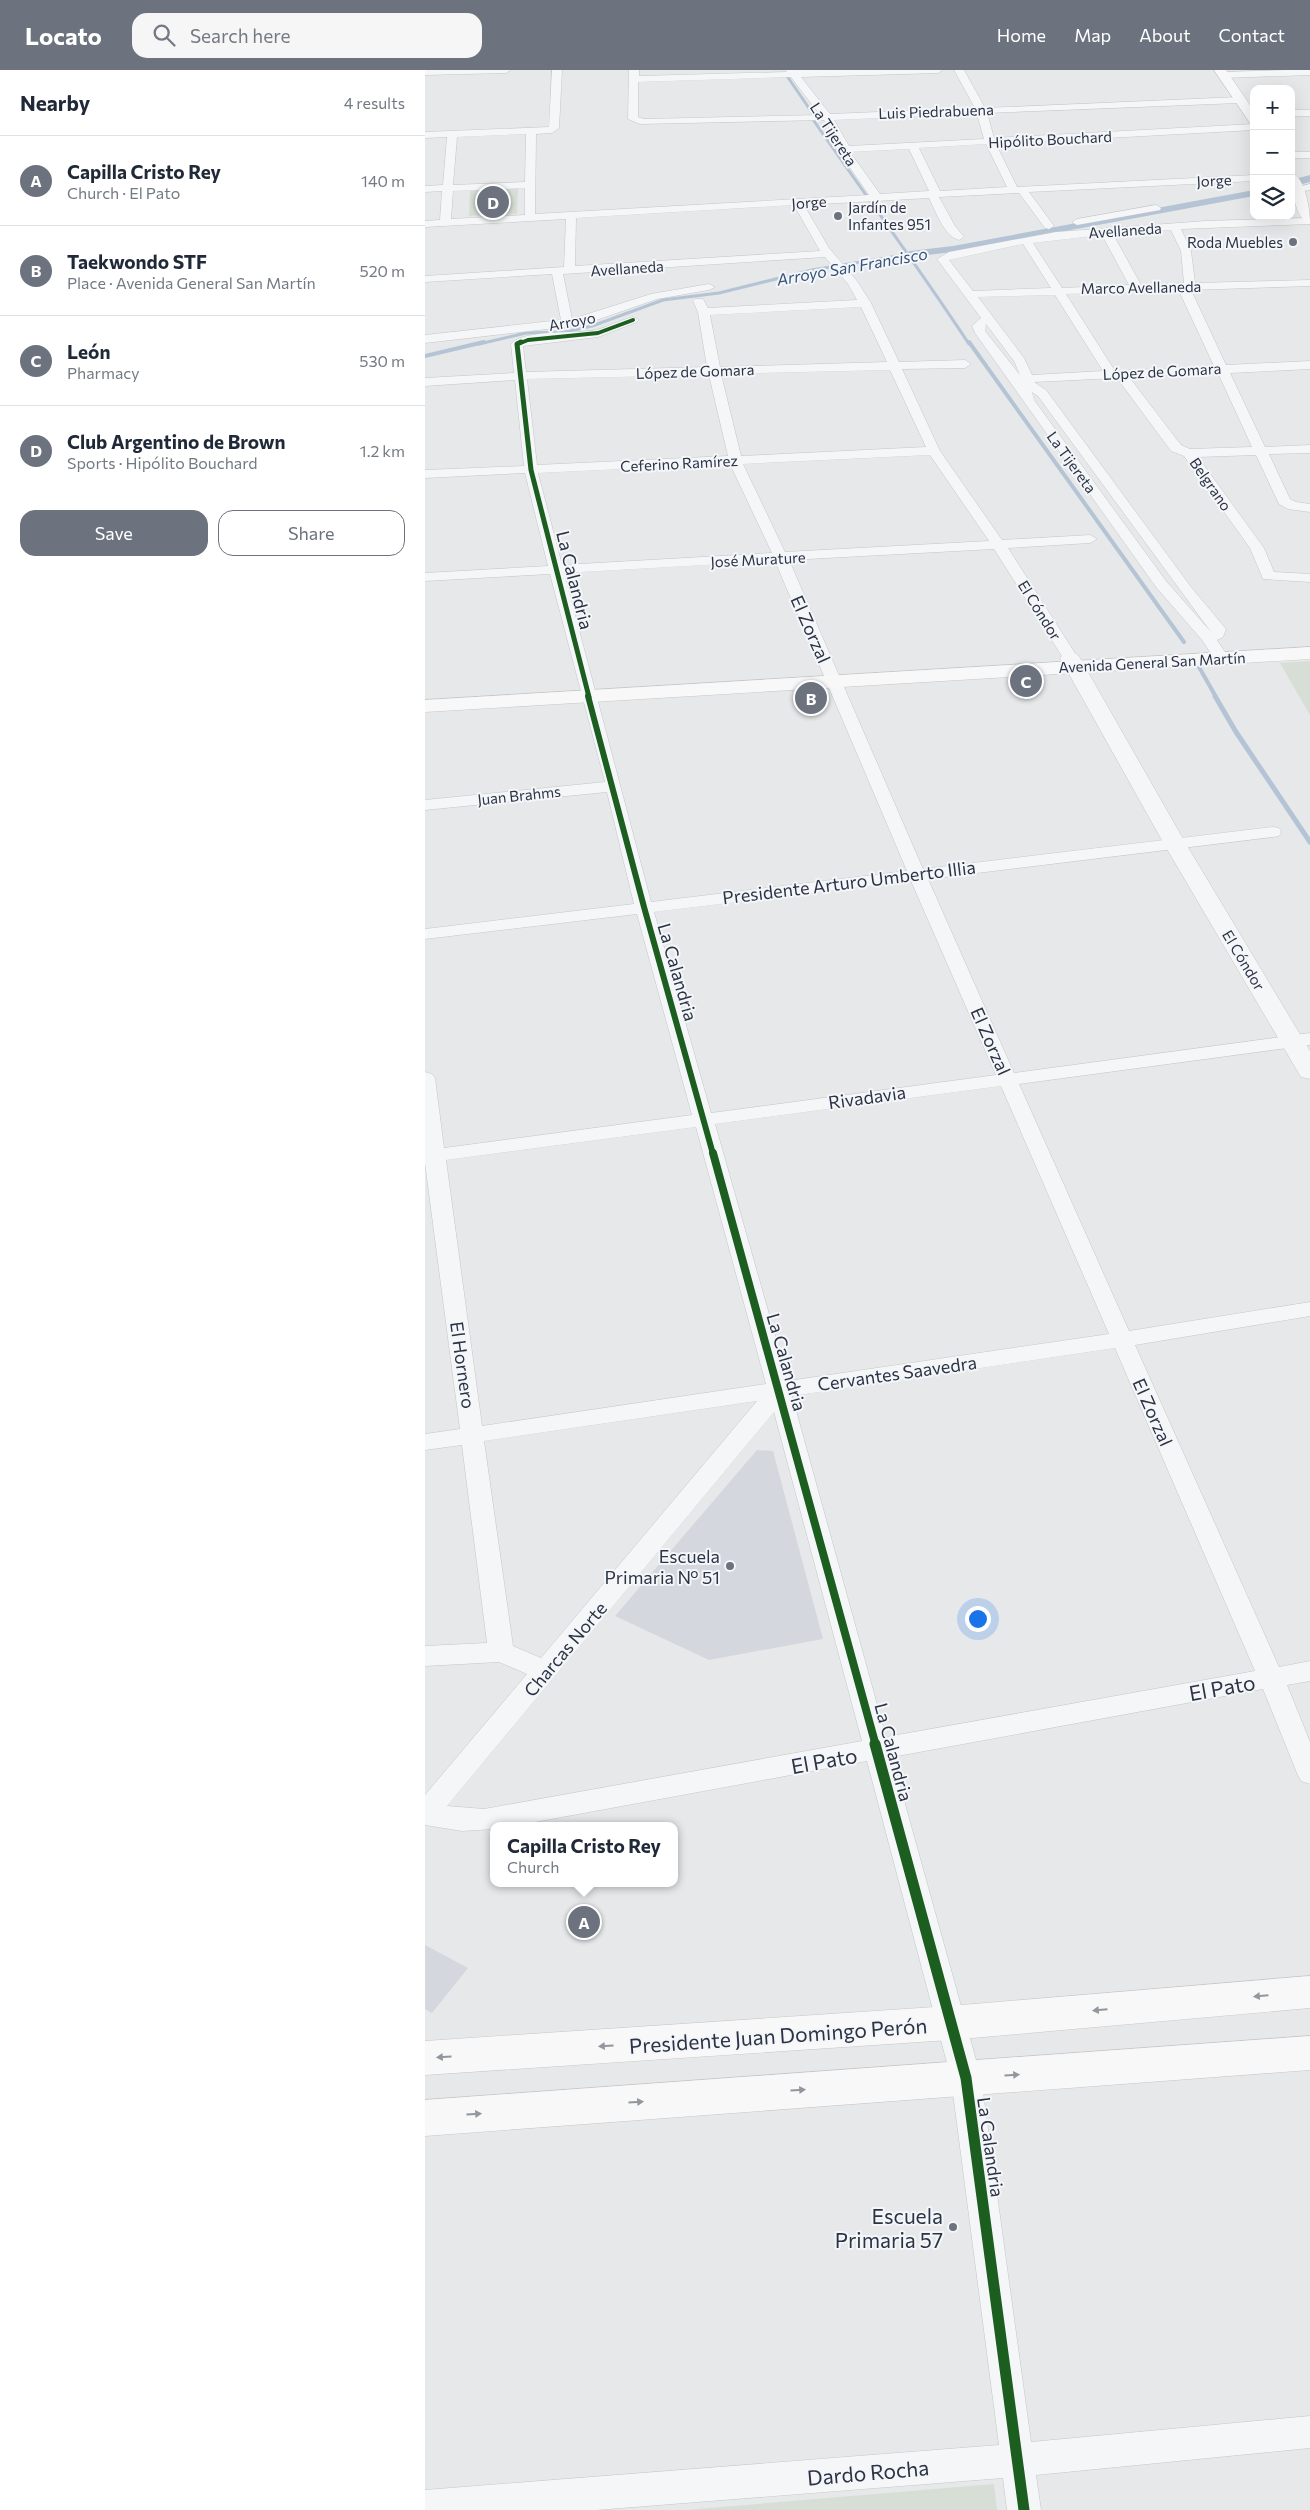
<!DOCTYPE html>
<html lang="en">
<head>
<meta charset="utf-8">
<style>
  :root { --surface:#fff; --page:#f6f6f7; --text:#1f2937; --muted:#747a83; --line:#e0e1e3; --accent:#6c737f }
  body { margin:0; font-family:Commissioner,sans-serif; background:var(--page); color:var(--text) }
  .controls { position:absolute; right:15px; top:15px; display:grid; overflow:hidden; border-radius:10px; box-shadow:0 5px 20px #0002 }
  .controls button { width:45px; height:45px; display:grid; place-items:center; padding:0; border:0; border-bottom:1px solid var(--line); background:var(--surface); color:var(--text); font:25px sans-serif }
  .you { position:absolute; left:552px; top:1548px; width:18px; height:18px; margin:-12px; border:4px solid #fff; border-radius:50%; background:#1a73e8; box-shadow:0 0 0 8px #1a73e833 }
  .badge { display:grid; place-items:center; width:32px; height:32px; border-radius:50%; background:var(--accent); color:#fff; font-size:16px; font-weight:700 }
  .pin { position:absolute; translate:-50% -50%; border:2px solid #fff; box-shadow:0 1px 5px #0006 }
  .popup { position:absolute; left:65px; top:1752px; width:188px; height:65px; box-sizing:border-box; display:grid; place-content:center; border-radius:10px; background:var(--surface); filter:drop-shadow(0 1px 4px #0005); font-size:16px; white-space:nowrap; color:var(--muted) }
  .popup b { font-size:19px; color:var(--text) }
  .popup::after { content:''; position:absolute; left:50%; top:100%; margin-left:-10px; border:10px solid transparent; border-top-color:var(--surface) }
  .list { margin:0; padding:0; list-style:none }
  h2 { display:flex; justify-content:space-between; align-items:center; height:65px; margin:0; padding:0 20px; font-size:21px }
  h2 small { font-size:16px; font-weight:400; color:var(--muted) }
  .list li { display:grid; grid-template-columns:32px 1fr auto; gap:15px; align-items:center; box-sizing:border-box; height:90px; padding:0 20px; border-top:1px solid var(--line) }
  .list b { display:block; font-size:19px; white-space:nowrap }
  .list p { margin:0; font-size:16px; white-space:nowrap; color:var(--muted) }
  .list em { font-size:16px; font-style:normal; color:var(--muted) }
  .actions { display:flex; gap:10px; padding:15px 20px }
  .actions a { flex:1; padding:11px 0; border:1px solid var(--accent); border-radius:15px; text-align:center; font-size:18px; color:var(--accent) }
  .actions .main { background:var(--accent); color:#fff }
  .icon { flex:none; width:28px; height:28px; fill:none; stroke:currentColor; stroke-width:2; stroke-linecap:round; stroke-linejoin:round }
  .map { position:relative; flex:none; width:885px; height:2440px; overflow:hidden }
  header { display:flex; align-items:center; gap:30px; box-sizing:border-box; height:70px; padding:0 25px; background:var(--accent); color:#fff }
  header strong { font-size:24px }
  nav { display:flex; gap:28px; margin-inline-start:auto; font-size:18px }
  .search { width:350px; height:45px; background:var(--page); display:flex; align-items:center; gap:12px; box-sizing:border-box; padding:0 18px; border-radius:15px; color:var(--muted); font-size:19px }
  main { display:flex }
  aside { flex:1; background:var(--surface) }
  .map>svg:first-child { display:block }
</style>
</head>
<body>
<header>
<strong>Locato</strong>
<div class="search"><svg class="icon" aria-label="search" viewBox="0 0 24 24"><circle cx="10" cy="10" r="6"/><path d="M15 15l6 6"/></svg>Search here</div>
<nav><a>Home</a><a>Map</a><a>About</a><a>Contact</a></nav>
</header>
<main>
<aside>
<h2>Nearby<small>4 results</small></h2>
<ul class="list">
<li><span class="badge">A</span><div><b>Capilla Cristo Rey</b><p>Church · El Pato</p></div><em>140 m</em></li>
<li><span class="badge">B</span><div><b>Taekwondo STF</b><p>Place · Avenida General San Martín</p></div><em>520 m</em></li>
<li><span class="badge">C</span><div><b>León</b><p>Pharmacy</p></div><em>530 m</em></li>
<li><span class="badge">D</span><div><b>Club Argentino de Brown</b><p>Sports · Hipólito Bouchard</p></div><em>1.2 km</em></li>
</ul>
<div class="actions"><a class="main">Save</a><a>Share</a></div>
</aside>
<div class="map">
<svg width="885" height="2440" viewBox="0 0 885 2440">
  <rect width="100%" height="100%" fill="#e6e8ea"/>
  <!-- built -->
  <path fill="#d4d7dd" d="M332,1380L348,1381L398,1569L284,1590L190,1546Z
    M0,1875L43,1898L7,1943L0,1939Z"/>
  <!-- green -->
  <path fill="#d6ded6" d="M93,118L92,144L44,146L45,120Z
    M885,591V645L855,593Z
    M569,2414L572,2440H261Z"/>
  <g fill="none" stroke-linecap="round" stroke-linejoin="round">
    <!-- stream-far2 -->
    <path stroke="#b4c4d5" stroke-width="3" d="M362,6L388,44
      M389,51C441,126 494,198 544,274
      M54,274L101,263L140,262L167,256L238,230L294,223L387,200L485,184"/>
    <!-- stream-far1 -->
    <path stroke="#b4c4d5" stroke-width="4" d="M544,272L759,572
      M0,286L59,272
      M774,597L791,627"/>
    <!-- stream -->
    <path stroke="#b4c4d5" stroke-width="5" d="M790,626L811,662L885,772"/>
    <!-- canal -->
    <path fill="#b4c4d5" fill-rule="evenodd" d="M885,105V112L866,117V110Z
      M829,120V126L528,182L485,187L479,184L485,181L528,176Z"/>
    <!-- minor casing -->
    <g stroke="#c4c6c8" stroke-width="1">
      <path id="minor" d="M0,0H86L81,3L0,5Z
        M127,0H137L134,58L127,63L111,64L110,144L444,125L415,83L410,66L399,50L215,54L203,49L204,0H214V6L362,2L360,0H518L513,3L376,7L405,44L550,38L529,0H539L560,38L814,27L819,30L814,33L562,43L569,68L829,54V60L571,74L592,117L829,105V111L604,122L629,156L624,159L620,158L594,123L514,127L530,156L539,167L534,170C519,166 510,140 504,128L379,135L404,178L432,211L446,233L474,292L540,290L546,294L540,298L477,299L515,381L577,470L665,465L672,469L665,473L583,478L653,588L650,591H640L569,479L364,490L498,799L848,757L854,758L856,762L854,766L848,767L503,809L589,1003L885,963V975L594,1014L704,1261L885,1232V1246L710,1275L854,1597L885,1591V1611L862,1615L885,1672V1714L876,1711L872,1703L838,1619L467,1687L556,2008L606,2372L885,2346V2378L611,2405L616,2440H582L578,2408L171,2440H0V2420L574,2375L526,2008L442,1691L88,1756H69V1759L37,1761L0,1755V1725L102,1604L74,1592L0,1596V1576L62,1573L37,1375L0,1380V1364L35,1359L0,1093V1002L7,1004L10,1008L19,1078L267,1045L212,844L0,869V859L209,834L182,722L0,740V730L180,712L125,504L0,511V503L123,496L100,403L0,408V400L99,396L90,310L0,316V308L89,303L86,274C99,259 151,264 171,260C183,257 195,250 208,247L214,250L212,252L173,267L98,276L101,302L282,297L273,242L268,231L270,229H278L283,238L432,230L423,214L400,187L138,204L147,249L226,224L284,214L290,217L284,220L232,229L157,255L0,273V265L136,250L127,204L0,212V206L139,197L141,149L0,157V151L15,150L17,121L0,122V116L18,115L22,67L0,68V62L124,57ZM366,7L395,45L219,49L213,47V12ZM552,44L559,69L424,76L409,50ZM101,64L100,112L28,115L32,67ZM561,74L582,117L515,121L494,78ZM484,79L504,121L455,124L425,82ZM100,118V145L26,149L28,121ZM369,135L395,181L150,196L151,148ZM436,237L462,292L295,297L285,245ZM465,300L501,377L316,386L296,304ZM284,305L303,386L112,395L102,309ZM505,385L564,471L360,482L318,394ZM305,394L347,483L137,495L113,403ZM350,491L482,801L226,832L139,503ZM486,811L571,1005L286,1043L229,842ZM576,1016L684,1264L363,1311L290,1054ZM271,1057L341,1314L57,1356L21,1090ZM690,1278L830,1601L461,1667L367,1326ZM332,1331L116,1588L88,1576L59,1371ZM349,1342L437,1671L59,1739L22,1736Z
        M863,0H885V5L798,8L793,5L798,2Z
        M866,40H885V46H866Z
        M866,82H885V88H866Z
        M885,114V120L872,122L867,119Z
        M731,135L736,138L735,140L652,155L647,152L652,149Z
        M885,148V154L756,159L766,181L770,213L885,210V216L766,220L801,295L885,291V299L805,303L840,377L885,375V383L844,384L865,429L871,432L885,434V442L863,439L854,434L831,385L773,387L839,478L849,502L885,504V512L838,509L825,478L759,386L746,381L692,308L609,312L621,320L766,517L801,559L798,567L792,570L804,588L796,593L791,591L777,570L731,517L550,263L547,256L556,248L512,189L524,182L631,162L781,151ZM746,160L756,181L759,213L716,215L688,164ZM677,165L704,215L637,218L608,173ZM598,174L626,218L548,221L524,190ZM754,221L789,296L690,301L641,224ZM630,225L678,301L607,305L599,288L553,227ZM561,254L589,291L595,305L560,261ZM793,303L827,377L765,379L756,375L704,307ZM607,322L613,326L786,562L741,511L609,330Z"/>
    </g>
    <!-- tertiary casing -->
    <g stroke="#c4c6c8" stroke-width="1">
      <path id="tertiary" d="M645,582L652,584L655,588L761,774L885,981V1009L876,1007L873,1002L739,774L635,588L638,584Z"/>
    </g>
    <!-- secondary casing -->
    <g stroke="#c4c6c8" stroke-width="1">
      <path id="secondary" d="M789,0H801L829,41V54L825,53Z
        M866,103C881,107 885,141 885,154C870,150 866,116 866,103Z
        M885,577V589L0,642V630Z
        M885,1906V1938L525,1970L0,2005V1971L525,1936Z
        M885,1966V2000L0,2066V2030Z"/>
    </g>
    <!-- minor -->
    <use href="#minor" fill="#f5f6f7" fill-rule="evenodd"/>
    <!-- tertiary -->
    <use href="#tertiary" fill="#f5f6f7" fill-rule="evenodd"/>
    <!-- secondary -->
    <use href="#secondary" fill="#f8f8f8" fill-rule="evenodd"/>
    <!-- cycleway-far4 casing -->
    <g stroke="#f4f6f9" stroke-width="5">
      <path id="cycleway-far4" d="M93,274L103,270L173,263L208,250"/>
    </g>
    <!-- cycleway-far3 casing -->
    <g stroke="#f4f6f9" stroke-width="7">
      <path id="cycleway-far3" d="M96,272L92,274L106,400L164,627"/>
    </g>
    <!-- cycleway-far2 casing -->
    <g stroke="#f4f6f9" stroke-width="9">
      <path id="cycleway-far2" d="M163,626L219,837L288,1084"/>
    </g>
    <!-- cycleway-far1 casing -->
    <g stroke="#f4f6f9" stroke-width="11">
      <path id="cycleway-far1" d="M288,1083L451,1676"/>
    </g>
    <!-- cycleway casing -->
    <g stroke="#f4f6f9" stroke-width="14">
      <path id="cycleway" d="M450,1674L541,2008L599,2440"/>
    </g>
    <!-- cycleway-far4 -->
    <use href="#cycleway-far4" stroke="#1b5e20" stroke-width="4"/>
    <!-- cycleway-far3 -->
    <use href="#cycleway-far3" stroke="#1b5e20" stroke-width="5"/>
    <!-- cycleway-far2 -->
    <use href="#cycleway-far2" stroke="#1b5e20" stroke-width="6"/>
    <!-- cycleway-far1 -->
    <use href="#cycleway-far1" stroke="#1b5e20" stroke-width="8"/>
    <!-- cycleway -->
    <use href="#cycleway" stroke="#1b5e20" stroke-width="11"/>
  </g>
  <!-- one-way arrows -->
  <defs><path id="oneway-solid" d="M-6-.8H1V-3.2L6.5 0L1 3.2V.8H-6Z" transform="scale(1.25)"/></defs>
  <g fill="#92969e">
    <use href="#oneway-solid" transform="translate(836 1926) rotate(175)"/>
    <use href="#oneway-solid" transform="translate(675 1940) rotate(175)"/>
    <use href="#oneway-solid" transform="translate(181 1976) rotate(176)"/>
    <use href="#oneway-solid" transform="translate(19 1987) rotate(176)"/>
    <use href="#oneway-solid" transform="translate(587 2005) rotate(-4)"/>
    <use href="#oneway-solid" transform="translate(373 2020) rotate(-4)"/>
    <use href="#oneway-solid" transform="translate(211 2032) rotate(-4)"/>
    <use href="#oneway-solid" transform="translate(49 2044) rotate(-4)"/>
  </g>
  <!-- markers -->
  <g fill="#6c737f" stroke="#f4f6f9" stroke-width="2">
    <circle cx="413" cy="146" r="5"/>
    <circle cx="868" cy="172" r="5"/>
    <circle cx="305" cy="1496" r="5"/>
    <circle cx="528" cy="2157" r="5"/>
  </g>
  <g text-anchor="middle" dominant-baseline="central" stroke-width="4" stroke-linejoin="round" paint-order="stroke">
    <!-- far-street labels -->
    <g font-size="15" fill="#2b3445" stroke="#f4f6f9">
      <text transform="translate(511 41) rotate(-2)">Luis Piedrabuena</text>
      <text transform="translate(409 64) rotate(57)">La Tijereta</text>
      <text transform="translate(625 69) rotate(-3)">Hipólito Bouchard</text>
      <text transform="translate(789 110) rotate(-3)">Jorge</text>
      <text transform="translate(384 132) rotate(-4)">Jorge</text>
      <text transform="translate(700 160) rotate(-4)">Avellaneda</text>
      <text transform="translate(202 198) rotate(-4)">Avellaneda</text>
      <text transform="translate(716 217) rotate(-1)">Marco Avellaneda</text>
      <text transform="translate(147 251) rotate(-10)">Arroyo</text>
      <text transform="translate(270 301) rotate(-2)">López de Gomara</text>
      <text transform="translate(737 301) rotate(-3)">López de Gomara</text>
      <text transform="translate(647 392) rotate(54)">La Tijereta</text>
      <text transform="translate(254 393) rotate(-3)">Ceferino Ramírez</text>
      <text transform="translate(786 414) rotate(55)">Belgrano</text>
      <text transform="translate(333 489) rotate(-3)">José Murature</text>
      <text transform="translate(615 540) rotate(58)">El Cóndor</text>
      <text transform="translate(727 592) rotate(-3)">Avenida General San Martín</text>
      <text transform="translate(94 725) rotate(-6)">Juan Brahms</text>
      <text transform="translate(819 890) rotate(59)">El Cóndor</text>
    </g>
    <!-- far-poi labels -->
    <g font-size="15" fill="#2b3445" stroke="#f4f6f9" text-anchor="start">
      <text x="423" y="137">Jardín de<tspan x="423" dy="17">Infantes 951</tspan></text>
      <text x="858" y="172" text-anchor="end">Roda Muebles</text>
    </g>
    <!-- far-water labels -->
    <g font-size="16" font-style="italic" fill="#34527a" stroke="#f4f6f9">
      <text transform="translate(427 196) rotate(-10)">Arroyo San Francisco</text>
    </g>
    <!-- street labels -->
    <g font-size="18" fill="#2b3445" stroke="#f4f6f9">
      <text transform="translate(150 510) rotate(76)">La Calandria</text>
      <text transform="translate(386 559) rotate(66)">El Zorzal</text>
      <text transform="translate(424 812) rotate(-7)">Presidente Arturo Umberto Illia</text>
      <text transform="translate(253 902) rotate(74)">La Calandria</text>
      <text transform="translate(566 971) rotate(66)">El Zorzal</text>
      <text transform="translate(442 1027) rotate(-8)">Rivadavia</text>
      <text transform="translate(362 1292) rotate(74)">La Calandria</text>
      <text transform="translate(38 1295) rotate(82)">El Hornero</text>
      <text transform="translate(472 1303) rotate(-8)">Cervantes Saavedra</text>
      <text transform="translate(728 1342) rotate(66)">El Zorzal</text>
      <text transform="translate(140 1579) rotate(-50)">Charcas Norte</text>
      <text transform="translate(469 1682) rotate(75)">La Calandria</text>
      <text transform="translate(566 2077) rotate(82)">La Calandria</text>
    </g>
    <!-- poi labels -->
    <g font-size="18" fill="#2b3445" stroke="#f4f6f9" text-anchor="end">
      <text x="295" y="1486">Escuela<tspan x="295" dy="21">Primaria Nº 51</tspan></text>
    </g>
    <!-- near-street labels -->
    <g font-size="21" fill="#2b3445" stroke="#f4f6f9">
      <text transform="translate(797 1617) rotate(-10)">El Pato</text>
      <text transform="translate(399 1690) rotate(-10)">El Pato</text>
      <text transform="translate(353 1965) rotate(-4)">Presidente Juan Domingo Perón</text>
      <text transform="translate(443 2402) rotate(-5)">Dardo Rocha</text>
    </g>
    <!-- near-poi labels -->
    <g font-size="21" fill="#2b3445" stroke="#f4f6f9" text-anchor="end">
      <text x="518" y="2145">Escuela<tspan x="518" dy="24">Primaria 57</tspan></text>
    </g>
  </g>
</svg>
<div class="controls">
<button>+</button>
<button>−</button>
<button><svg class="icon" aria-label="layers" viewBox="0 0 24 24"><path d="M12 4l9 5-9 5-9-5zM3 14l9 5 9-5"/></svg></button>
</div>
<div class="you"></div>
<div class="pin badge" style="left:159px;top:1852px">A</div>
<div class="popup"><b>Capilla Cristo Rey</b>Church</div>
<div class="pin badge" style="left:386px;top:628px">B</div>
<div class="pin badge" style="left:601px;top:611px">C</div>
<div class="pin badge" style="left:68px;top:132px">D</div>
</div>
</main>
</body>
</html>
